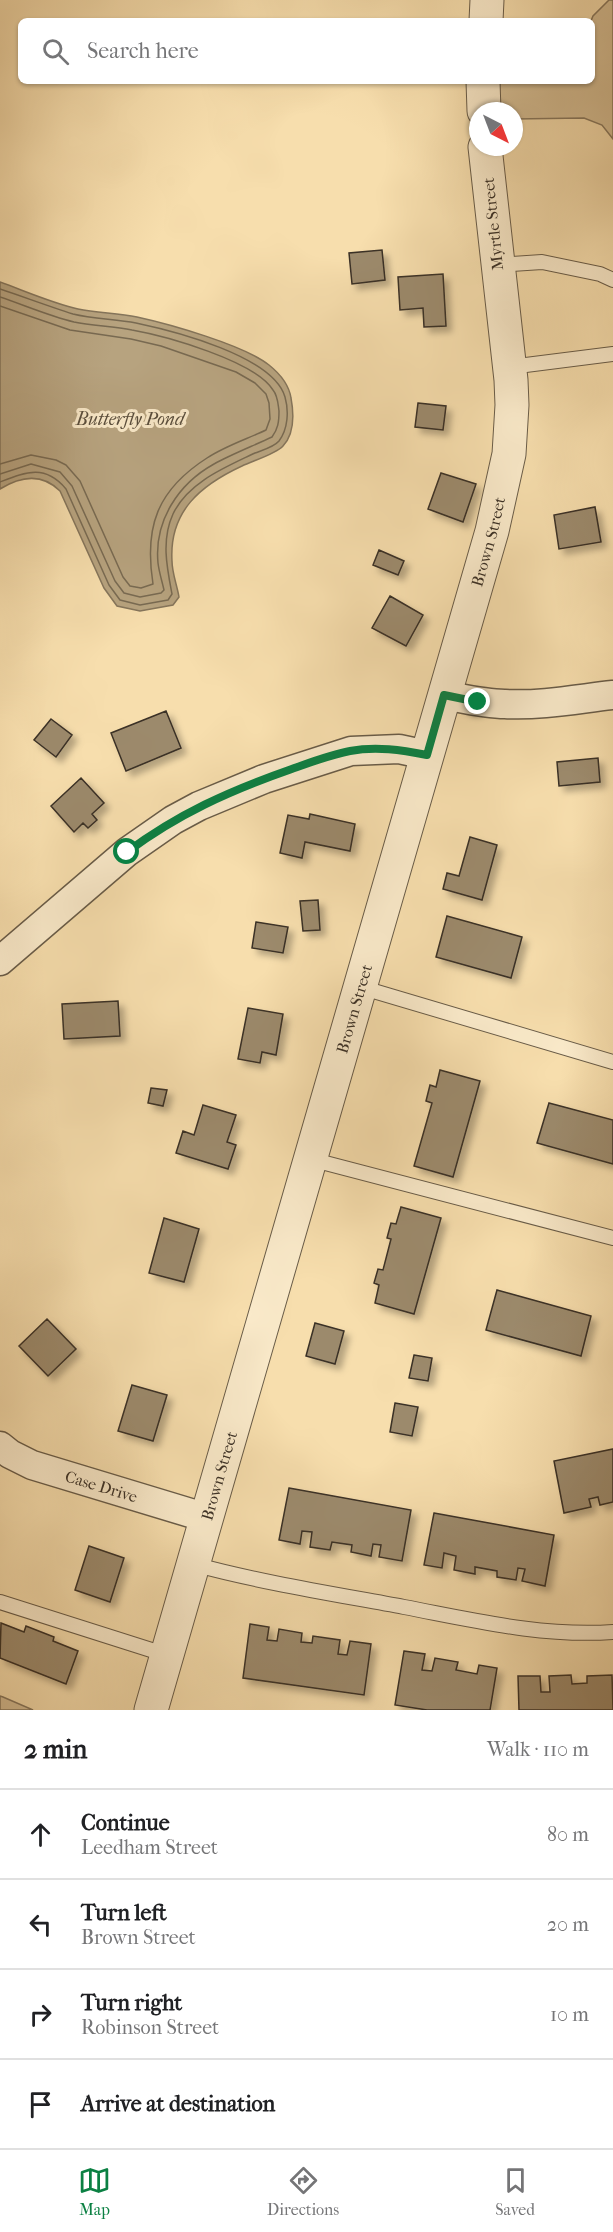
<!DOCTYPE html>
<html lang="en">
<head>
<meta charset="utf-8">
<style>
  :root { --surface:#fff; --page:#f6f6f6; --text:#202124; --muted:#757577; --line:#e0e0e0; --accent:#0b8043 }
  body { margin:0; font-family:"IM FELL French Canon",serif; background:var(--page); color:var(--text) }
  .compass { position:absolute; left:469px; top:102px; width:54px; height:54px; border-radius:50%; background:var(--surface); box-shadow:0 2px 4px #0004; rotate:138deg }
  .stop { position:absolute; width:18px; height:18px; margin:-14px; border:4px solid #0b8043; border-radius:50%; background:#fff }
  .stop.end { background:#0b8043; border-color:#fff; box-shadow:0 2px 6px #0008 }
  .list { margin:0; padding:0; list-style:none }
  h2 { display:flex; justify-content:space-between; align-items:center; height:78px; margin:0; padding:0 24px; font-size:26px }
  h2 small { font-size:20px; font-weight:400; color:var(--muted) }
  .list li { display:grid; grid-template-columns:39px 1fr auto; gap:18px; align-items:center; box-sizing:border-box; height:90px; padding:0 24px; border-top:2px solid var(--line) }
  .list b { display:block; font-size:22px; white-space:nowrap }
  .list p { margin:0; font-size:20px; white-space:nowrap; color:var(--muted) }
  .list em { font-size:20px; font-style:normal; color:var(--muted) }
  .icon { flex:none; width:33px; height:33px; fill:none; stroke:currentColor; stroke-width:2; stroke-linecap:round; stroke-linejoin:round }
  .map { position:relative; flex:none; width:613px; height:1710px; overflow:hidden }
  .search { position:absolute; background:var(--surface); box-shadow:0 2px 4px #0004; left:18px; right:18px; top:18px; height:66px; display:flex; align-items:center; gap:15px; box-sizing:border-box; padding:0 21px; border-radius:9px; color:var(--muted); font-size:22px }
  .sheet { height:438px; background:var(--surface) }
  nav { display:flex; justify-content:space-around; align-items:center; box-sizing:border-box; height:84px; border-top:2px solid var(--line); background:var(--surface); font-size:16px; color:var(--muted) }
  nav a { display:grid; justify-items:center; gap:3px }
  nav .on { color:var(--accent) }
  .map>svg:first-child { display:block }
</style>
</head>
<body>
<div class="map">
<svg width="613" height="1710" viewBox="0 0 613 1710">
  <defs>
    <filter id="shadow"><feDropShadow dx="5.5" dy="5.5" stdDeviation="3" flood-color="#0004"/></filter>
  </defs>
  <rect width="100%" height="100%" fill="#f7dead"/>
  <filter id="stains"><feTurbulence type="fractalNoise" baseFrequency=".00333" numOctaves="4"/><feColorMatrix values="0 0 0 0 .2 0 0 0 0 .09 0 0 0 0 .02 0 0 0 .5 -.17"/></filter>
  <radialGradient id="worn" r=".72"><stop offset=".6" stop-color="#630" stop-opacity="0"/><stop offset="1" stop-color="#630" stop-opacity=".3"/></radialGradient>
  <!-- green -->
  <path fill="#d7c096" stroke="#88785e" stroke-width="1.5" d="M609,0H613V139L602,125L584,118L514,119V111H483V81H592L591,21L593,16Z
    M0,1696L3,1697L33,1710H0Z"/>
  <!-- water -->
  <path fill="#b7a37f" stroke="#85755b" stroke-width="1.5" d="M0,282C25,291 52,303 78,309C97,313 117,313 137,317C169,324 244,345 269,365C279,373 289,385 291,398C294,414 294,434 283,446C276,454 252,461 242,466C201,485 169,511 172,561C172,573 177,585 179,597L173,605L140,611L117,606L104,588L60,491C42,473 21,476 0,489Z"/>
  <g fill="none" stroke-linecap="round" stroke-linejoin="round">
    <!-- shore -->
    <path stroke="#786a52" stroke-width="1.5" d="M0,289C24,297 48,306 73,314C93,319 115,319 136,323C174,331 273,356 285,397C289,411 288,429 279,441C274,447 263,450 255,453C226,467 188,482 173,514C161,540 167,568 172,594L168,600L140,605L120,600L109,585L66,489C45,464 26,472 0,482
      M0,297C24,305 49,316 74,322C93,326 113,326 132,330C166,336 255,361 273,390C278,396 278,404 279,411C279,422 278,429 272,437C253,446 232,454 214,464C178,484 154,521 158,563C159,572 162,581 164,590L161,593L140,597L124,593L115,581L72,486L60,472L31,464L0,474
      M0,306L70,330L131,339L161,346L236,372L255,383L266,394L269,403L270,419L266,430C247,439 225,446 207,458C157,490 144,527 153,584L141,588L130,586L123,577L80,481L66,465L56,460L31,455L0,464"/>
  </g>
  <!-- building -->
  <path fill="#9c8a6c" stroke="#3a3026" stroke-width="1.5" filter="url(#shadow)" d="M382,250L385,280L352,284L349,253Z
    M443,274L446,326L424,327L423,308L400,310L398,277Z
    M418,403L446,406L443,430L415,427Z
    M441,473L476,484L463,522L428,509Z
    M595,507L601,542L559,549L554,515Z
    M379,550L404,561L398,575L373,565Z
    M390,596L423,615L406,646L372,628Z
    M166,711L181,748L126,771L111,733Z
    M51,719L72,735L56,757L34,740Z
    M598,758L600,782L559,786L557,762Z
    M81,778L104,803L92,814L97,820L88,828L83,823L74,832L51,806Z
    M310,814L355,824L350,851L305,842L302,858L280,853L288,815L309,819Z
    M470,837L497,845L482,900L443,889L447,873L459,876Z
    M318,900L320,930L303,931L300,901Z
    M447,916L522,937L511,978L436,957Z
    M256,922L288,927L283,953L252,948Z
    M118,1001L120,1036L64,1039L62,1004Z
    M248,1008L283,1014L276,1055L262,1052L260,1063L238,1059Z
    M440,1070L480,1081L453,1177L414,1166L432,1103L426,1101L430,1085L436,1087Z
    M151,1088L167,1090L163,1106L148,1103Z
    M549,1103L613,1120V1164L537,1143Z
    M203,1105L236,1115L227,1142L236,1145L228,1169L176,1153L183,1131L194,1135Z
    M401,1207L441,1218L414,1314L375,1303L379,1285L374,1283L378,1269L383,1270L391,1239L387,1238L391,1223L396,1224Z
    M164,1218L199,1229L184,1282L149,1273Z
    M497,1290L591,1316L581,1356L486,1330Z
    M47,1319L76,1349L48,1376L19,1346Z
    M315,1323L344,1331L335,1364L306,1356Z
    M414,1355L432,1358L428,1381L409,1378Z
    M132,1385L167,1395L153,1441L118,1431Z
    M395,1403L418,1407L412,1436L390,1432Z
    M613,1449V1502L600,1505L598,1497L589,1499L591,1507L564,1513L554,1461Z
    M289,1488L411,1510L402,1561L379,1557L381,1545L373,1544L371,1556L351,1552L352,1545L332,1542L330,1550L310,1547L312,1532L302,1531L300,1544L279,1540Z
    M434,1513L554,1535L545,1586L522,1581L525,1569L518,1568L516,1580L497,1577V1571L475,1567V1574L454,1570L456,1556L444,1553L442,1568L424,1565Z
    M89,1546L124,1558L110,1602L75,1590Z
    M1,1623L24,1632L26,1626L54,1637L53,1641L78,1651L66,1684L0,1658Z
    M250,1624L269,1627L267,1640L277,1641L279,1629L302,1633L301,1642L312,1643L313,1636L340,1640L338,1654L347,1655L350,1641L371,1644L364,1695L243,1678Z
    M404,1651L425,1654L422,1670L432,1671L435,1658L458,1662L456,1670L477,1674L479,1665L497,1668L490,1710H427L395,1705Z
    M571,1675L572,1684L587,1683V1676L612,1675L613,1710H519L518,1676H540L541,1692H550L549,1676Z"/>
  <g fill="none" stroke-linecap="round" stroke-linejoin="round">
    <!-- service casing -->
    <g stroke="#695c48" stroke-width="16">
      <path id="service" d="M498,265L542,262L600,274L613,280
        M510,367L613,354
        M360,987L613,1062
        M310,1159L613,1238
        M193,1564C263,1583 334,1594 404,1607C473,1620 542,1637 613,1632
        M0,1602L167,1655"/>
    </g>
    <!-- minor casing -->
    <g stroke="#695c48" stroke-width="31">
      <g id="minor">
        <path d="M444,695C465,699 484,704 505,704C541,706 577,699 613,695"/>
        <path d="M0,961L127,852L173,820L199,806L264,779L351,751L399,749L427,755"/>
        <path id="s1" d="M0,1446L10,1454L32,1465L207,1518"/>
      </g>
    </g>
    <!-- tertiary casing -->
    <g stroke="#695c48" stroke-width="35">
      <g id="tertiary">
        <path d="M486,21L487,0"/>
        <path d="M483,81L484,111"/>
        <path id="s2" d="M151,1710L492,531L509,454L512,405L511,380L485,147"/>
      </g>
    </g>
    <!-- service -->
    <use href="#service" stroke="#faeaca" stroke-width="14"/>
    <!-- minor -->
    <use href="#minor" stroke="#faeaca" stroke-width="28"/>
    <!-- tertiary -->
    <use href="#tertiary" stroke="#faeaca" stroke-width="33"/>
  </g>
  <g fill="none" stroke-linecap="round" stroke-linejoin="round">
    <!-- route -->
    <path stroke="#0b8043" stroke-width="8" d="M127,852C178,814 229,791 289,770C309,763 329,755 350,751C376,746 402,750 427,755L444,695L478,702"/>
  </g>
  <g text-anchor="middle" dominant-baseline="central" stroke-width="6" stroke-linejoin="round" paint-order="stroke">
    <!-- street labels -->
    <g font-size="16" fill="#3a3026" stroke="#faeaca">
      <text transform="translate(493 224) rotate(-96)">Myrtle Street</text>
      <text stroke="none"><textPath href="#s2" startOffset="1216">Brown Street</textPath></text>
      <text stroke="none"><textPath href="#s2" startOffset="730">Brown Street</textPath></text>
      <text stroke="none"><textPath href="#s2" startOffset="244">Brown Street</textPath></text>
      <text stroke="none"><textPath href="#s1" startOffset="110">Case Drive</textPath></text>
    </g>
    <!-- water labels -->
    <g font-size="18" font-style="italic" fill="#594d3c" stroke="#faeaca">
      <text x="130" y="419">Butterfly Pond</text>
    </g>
  </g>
  <rect width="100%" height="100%" filter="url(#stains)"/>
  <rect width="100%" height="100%" fill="url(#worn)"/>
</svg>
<svg class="compass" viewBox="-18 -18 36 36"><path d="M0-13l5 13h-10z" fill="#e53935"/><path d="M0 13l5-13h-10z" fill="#757577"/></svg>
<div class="stop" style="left:127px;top:852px"></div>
<div class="stop end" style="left:478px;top:702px"></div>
<div class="search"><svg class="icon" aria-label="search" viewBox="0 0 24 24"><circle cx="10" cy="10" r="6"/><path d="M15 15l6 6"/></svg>Search here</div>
</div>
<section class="sheet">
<h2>2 min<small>Walk · 110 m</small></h2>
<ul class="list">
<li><svg class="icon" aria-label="ahead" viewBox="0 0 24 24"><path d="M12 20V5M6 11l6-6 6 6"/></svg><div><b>Continue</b><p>Leedham Street</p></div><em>80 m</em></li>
<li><svg class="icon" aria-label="left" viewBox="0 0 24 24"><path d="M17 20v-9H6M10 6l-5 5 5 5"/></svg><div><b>Turn left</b><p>Brown Street</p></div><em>20 m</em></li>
<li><svg class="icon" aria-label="right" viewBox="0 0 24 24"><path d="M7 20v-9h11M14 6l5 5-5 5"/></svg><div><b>Turn right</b><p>Robinson Street</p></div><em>10 m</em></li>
<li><svg class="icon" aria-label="arrive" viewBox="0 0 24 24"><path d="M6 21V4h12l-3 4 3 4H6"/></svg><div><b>Arrive at destination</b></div></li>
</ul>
</section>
<nav>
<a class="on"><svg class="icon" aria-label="map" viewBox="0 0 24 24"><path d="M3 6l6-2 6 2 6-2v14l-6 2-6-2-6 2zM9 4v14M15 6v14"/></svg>Map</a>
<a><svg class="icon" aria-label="directions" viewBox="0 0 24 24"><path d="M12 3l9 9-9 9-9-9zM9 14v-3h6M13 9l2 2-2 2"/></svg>Directions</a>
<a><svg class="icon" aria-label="saved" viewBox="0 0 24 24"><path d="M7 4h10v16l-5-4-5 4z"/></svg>Saved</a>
</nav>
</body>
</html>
